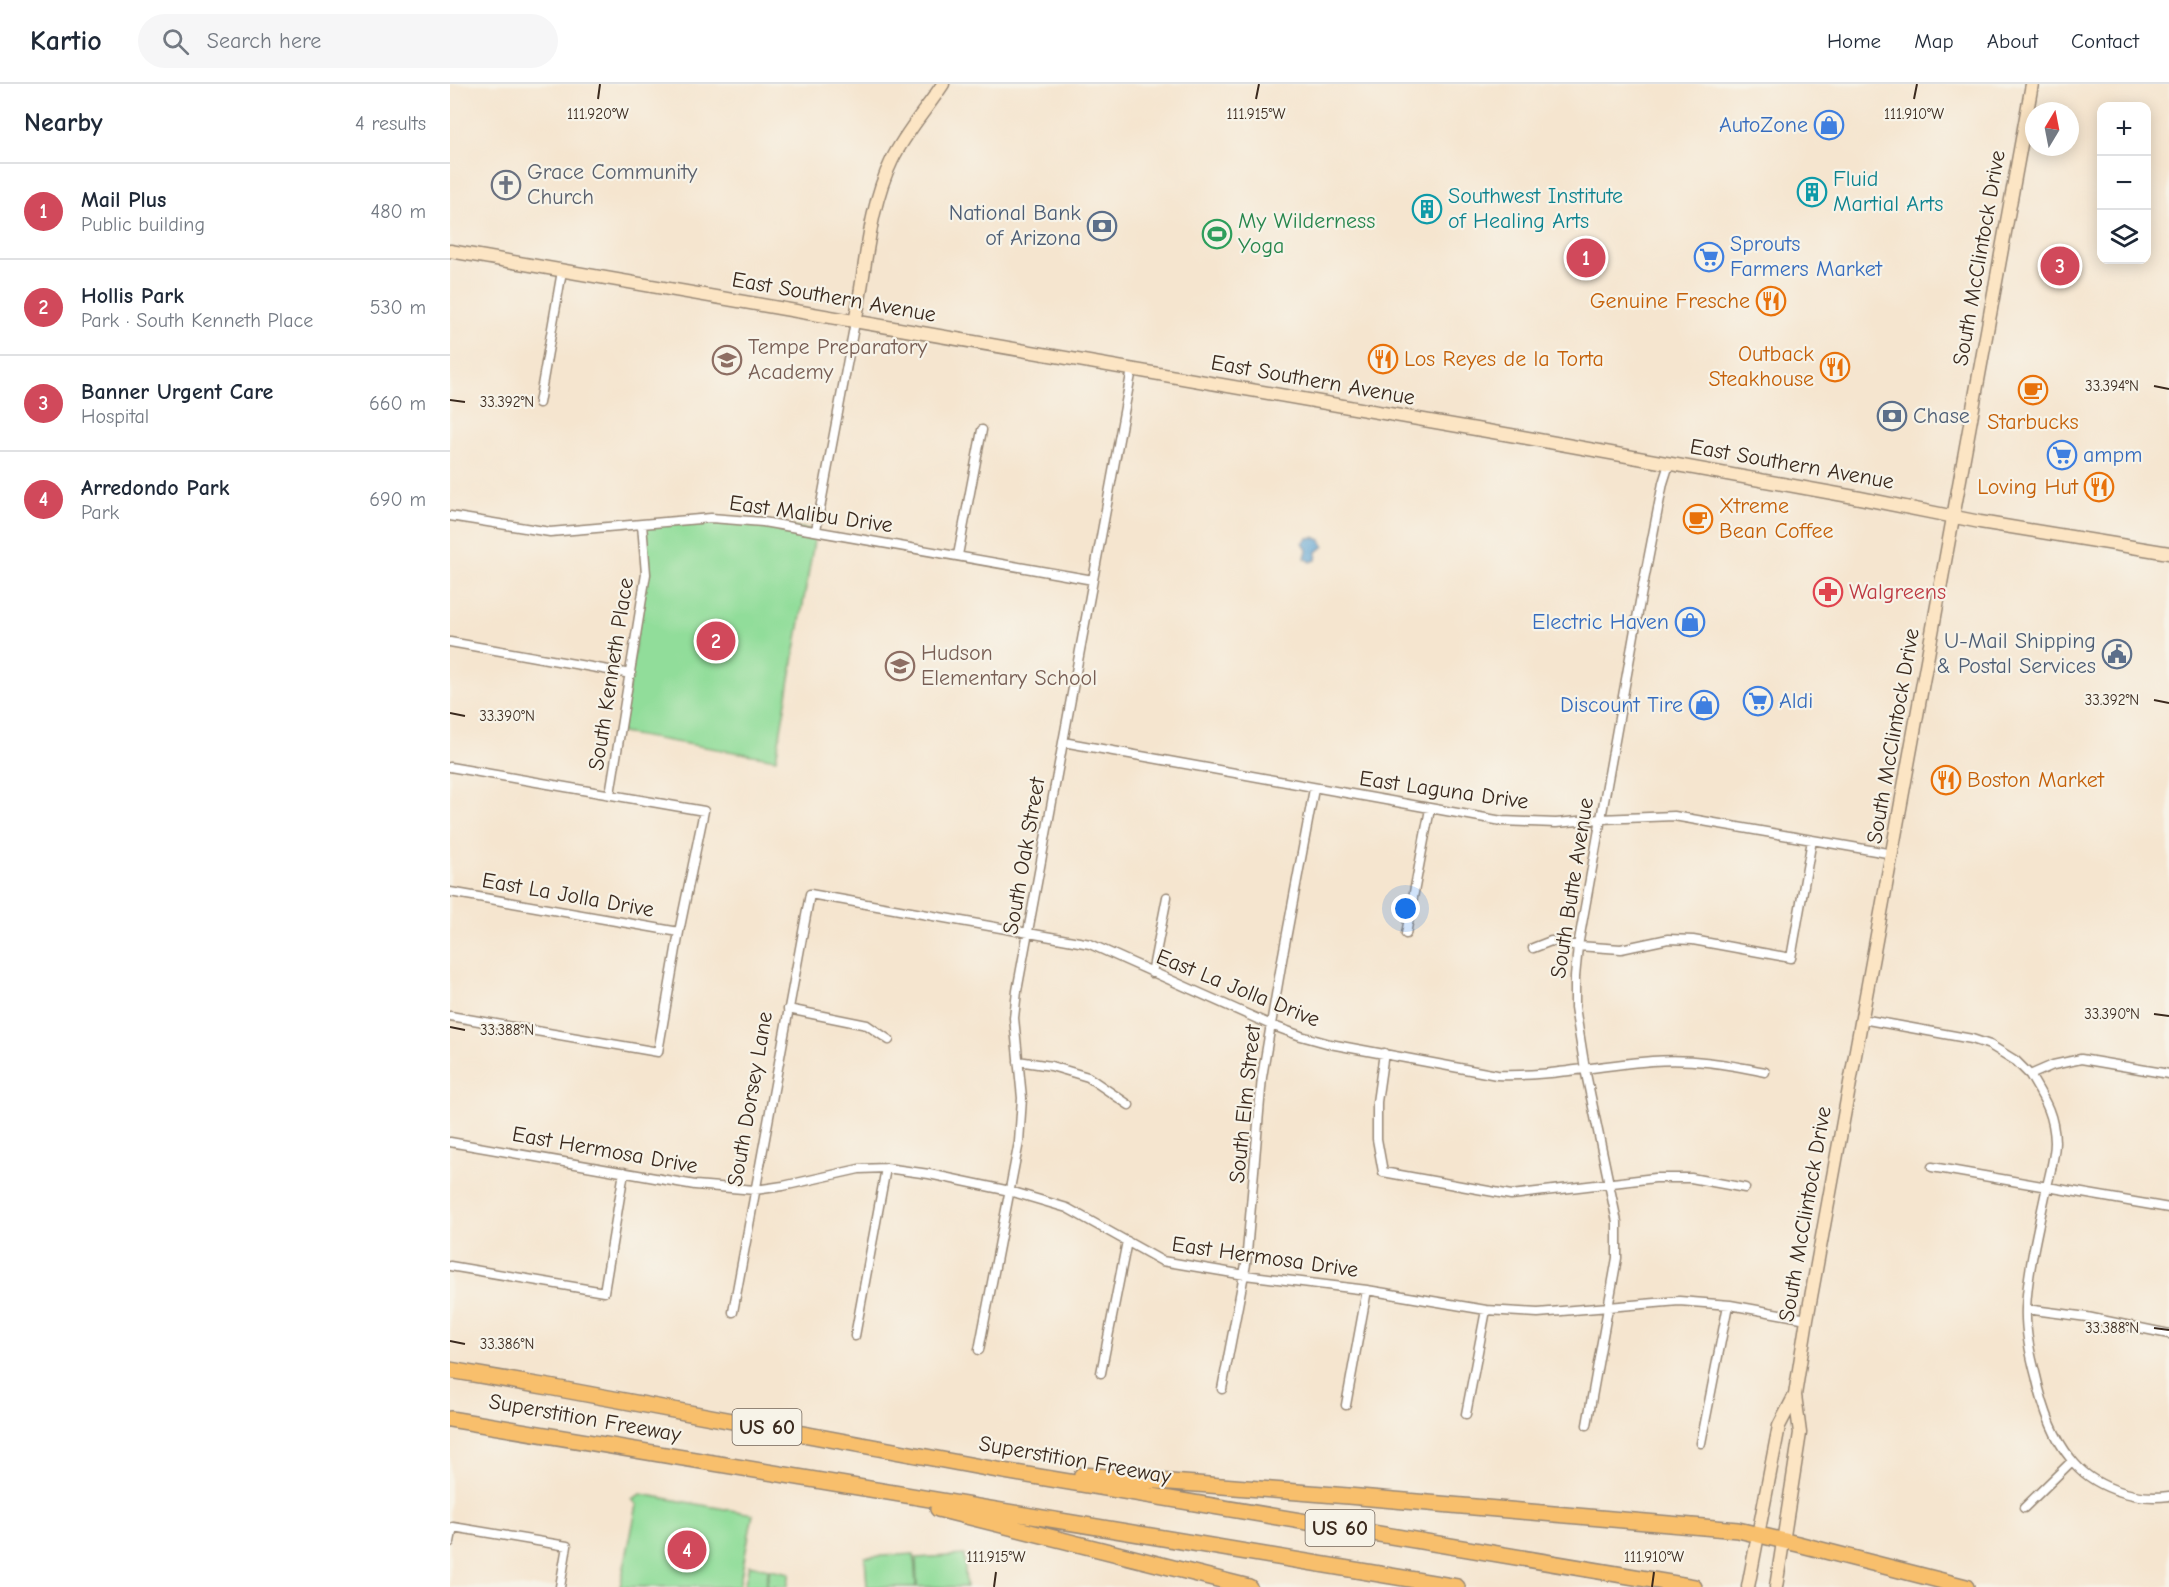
<!DOCTYPE html>
<html lang="en">
<head>
<meta charset="utf-8">
<style>
  :root { --surface:#fff; --page:#f6f6f7; --text:#1f2937; --muted:#747a83; --line:#e0e1e3; --accent:#d1495b }
  body { margin:0; font-family:"Comic Neue",sans-serif; background:var(--page); color:var(--text) }
  .controls { position:absolute; right:18px; top:18px; display:grid; overflow:hidden; border-radius:12px; box-shadow:0 3px 15px #0003 }
  .controls button { width:54px; height:54px; display:grid; place-items:center; padding:0; border:0; border-bottom:2px solid var(--line); background:var(--surface); color:var(--text); font:30px sans-serif }
  .compass { position:absolute; left:1575px; top:18px; width:54px; height:54px; border-radius:50%; background:var(--surface); box-shadow:0 3px 15px #0003; rotate:10deg }
  .you { position:absolute; left:956px; top:825px; width:21px; height:21px; margin:-15px; border:4px solid #fff; border-radius:50%; background:#1a73e8; box-shadow:0 0 0 9px #1a73e833 }
  .badge { display:grid; place-items:center; width:39px; height:39px; border-radius:50%; background:var(--accent); color:#fff; font-size:20px; font-weight:700 }
  .pin { position:absolute; translate:-50% -50%; border:3px solid #fff; box-shadow:0 2px 6px #0006 }
  .list { margin:0; padding:0; list-style:none }
  h2 { display:flex; justify-content:space-between; align-items:center; height:78px; margin:0; padding:0 24px; font-size:26px }
  h2 small { font-size:20px; font-weight:400; color:var(--muted) }
  .list li { display:grid; grid-template-columns:39px 1fr auto; gap:18px; align-items:center; box-sizing:border-box; height:96px; padding:0 24px; border-top:2px solid var(--line) }
  .list b { display:block; font-size:22px; white-space:nowrap }
  .list p { margin:0; font-size:20px; white-space:nowrap; color:var(--muted) }
  .list em { font-size:20px; font-style:normal; color:var(--muted) }
  .icon { flex:none; width:33px; height:33px; fill:none; stroke:currentColor; stroke-width:2; stroke-linecap:round; stroke-linejoin:round }
  .map { position:relative; flex:none; width:1719px; height:1503px; overflow:hidden }
  header { display:flex; align-items:center; gap:36px; box-sizing:border-box; height:84px; padding:0 30px; background:var(--surface); border-bottom:2px solid var(--line) }
  header strong { font-size:28px }
  nav { display:flex; gap:33px; margin-inline-start:auto; font-size:21px }
  .search { width:420px; height:54px; background:var(--page); display:flex; align-items:center; gap:15px; box-sizing:border-box; padding:0 21px; border-radius:33px; color:var(--muted); font-size:22px }
  main { display:flex }
  aside { flex:1; background:var(--surface) }
  .map>svg:first-child { display:block }
</style>
</head>
<body>
<header>
<strong>Kartio</strong>
<div class="search"><svg class="icon" aria-label="search" viewBox="0 0 24 24"><circle cx="10" cy="10" r="6"/><path d="M15 15l6 6"/></svg>Search here</div>
<nav><a>Home</a><a>Map</a><a>About</a><a>Contact</a></nav>
</header>
<main>
<aside>
<h2>Nearby<small>4 results</small></h2>
<ul class="list">
<li><span class="badge">1</span><div><b>Mail Plus</b><p>Public building</p></div><em>480 m</em></li>
<li><span class="badge">2</span><div><b>Hollis Park</b><p>Park · South Kenneth Place</p></div><em>530 m</em></li>
<li><span class="badge">3</span><div><b>Banner Urgent Care</b><p>Hospital</p></div><em>660 m</em></li>
<li><span class="badge">4</span><div><b>Arredondo Park</b><p>Park</p></div><em>690 m</em></li>
</ul>
</aside>
<div class="map">
<svg width="1719" height="1503" viewBox="0 0 1719 1503">
  <rect width="100%" height="100%" fill="#f7f3e8"/>
  <filter id="ink" filterUnits="userSpaceOnUse"><feTurbulence type="fractalNoise" baseFrequency=".0167" numOctaves="2"/><feDisplacementMap in="SourceGraphic" scale="12" xChannelSelector="R" yChannelSelector="G"/><feConvolveMatrix kernelMatrix="1 2 1 2 8 2 1 2 1" color-interpolation-filters="sRGB"/></filter>
  <filter id="wash" filterUnits="userSpaceOnUse"><feTurbulence type="fractalNoise" baseFrequency=".008" numOctaves="4" result="noise"/><feDisplacementMap in="SourceGraphic" scale="24" xChannelSelector="R" yChannelSelector="G"/><feGaussianBlur stdDeviation="1.35" result="paint"/><feColorMatrix in="noise" values="0 0 0 0 0 0 0 0 0 0 0 0 0 0 0 0 0 1.4 0 .05"/><feComposite in="paint" operator="in"/></filter>
  <g filter="url(#wash)">
    <rect width="100%" height="100%" fill="#f5e5cf"/>
    <!-- green -->
    <path fill="#91dd9a" stroke="#66845c" stroke-width="1.5" d="M261,434L366,446L326,675L171,649L196,490L192,440Z
      M191,1410L303,1430L289,1503H170L187,1421L182,1415Z
      M464,1470L466,1503H417L415,1473Z
      M514,1471L516,1503H467L466,1474Z
      M299,1481L319,1485L315,1503H294Z
      M320,1485L340,1489L337,1503H316Z"/>
    <!-- water -->
    <path fill="#5ba2d2" stroke="#4b6678" stroke-width="1.5" d="M864,453L871,456L874,462L867,468L866,476L861,478L855,474L857,466L853,459L858,454Z"/>
  </g>
  <g filter="url(#ink)">
    <g fill="none" stroke-linecap="round" stroke-linejoin="round">
      <!-- street casing -->
      <g stroke="#988876" stroke-width="11">
        <path id="street" d="M89,319L112,187
          M0,432L100,448L261,434L313,438L643,496
          M366,446L405,238
          M508,471L532,346
          M0,558L181,590
          M613,658L1052,737L1106,739L1150,735L1224,732L1443,770
          M0,683L254,727L229,848L208,968L0,932
          M160,710L196,490L192,440
          M0,808L229,848
          M956,850L980,725
          M1083,864L1101,857L1128,862L1171,865L1218,855L1243,856L1341,874L1362,756
          M702,889L717,813
          M338,925L417,941L439,956
          M1412,935L1522,955L1540,961L1566,977L1580,991L1603,981L1631,975L1719,990
          M934,969L927,1018V1055L933,1088L1061,1111L1205,1094H1241L1295,1104
          M568,977L601,982L638,993L679,1021
          M1580,991C1594,1015 1604,1029 1605,1058C1605,1074 1599,1092 1596,1107C1588,1145 1578,1185 1576,1224C1575,1247 1580,1270 1586,1292C1592,1320 1602,1352 1621,1375C1642,1403 1685,1417 1719,1412
          M0,1058L245,1101L305,1106L333,1102L409,1085L436,1084L479,1090L560,1107L617,1124L712,1177L795,1191L917,1206L1036,1226L1088,1229L1229,1217L1280,1221L1357,1235
          M1482,1083L1719,1124
          M0,1182L154,1208L174,1088
          M1576,1225L1637,1233L1719,1250
          M283,1228L360,810L640,860L821,941L851,952L880,960L1047,991C1099,993 1150,981 1202,977C1243,974 1276,980 1315,988
          M405,1252L436,1084
          M529,1266L569,1058L572,1014L564,934L567,907L682,285
          M651,1289L677,1157
          M772,1305L796,1180L812,993L832,876L864,705
          M896,1321L917,1206
          M1016,1330L1036,1226
          M1137,1341L1167,1174V1138L1135,985L1125,923V893L1128,862L1191,512L1213,399L1219,380
          M1251,1359L1278,1221
          M1574,1424L1622,1377
          M0,1458L3,1443L117,1462L110,1503"/>
      </g>
      <!-- secondary casing -->
      <g stroke="#988876" stroke-width="15">
        <path id="secondary" d="M0,167L1072,353L1410,414L1530,438L1719,469
          M405,238C416,186 418,125 442,76C455,49 476,26 493,0
          M1298,1503L1329,1342L1345,1311
          M1326,1503L1350,1349L1345,1311L1357,1235L1582,0"/>
      </g>
      <!-- highway casing -->
      <g stroke="#988876" stroke-width="18">
        <path id="highway" d="M0,1286L99,1303L536,1384L1244,1503
          M0,1335L1007,1503
          M632,1391L898,1412L1288,1446L1348,1460L1516,1503
          M488,1425L799,1503"/>
      </g>
      <!-- street -->
      <use href="#street" stroke="#fff" stroke-width="8"/>
      <!-- secondary -->
      <use href="#secondary" stroke="#fce5c4" stroke-width="12"/>
      <!-- highway -->
      <use href="#highway" stroke="#f8bf6c" stroke-width="15"/>
    </g>
  </g>
  <!-- ticks -->
  <path fill="none" stroke="#3b2a1e" stroke-width="2" d="M148,15L150,0M806,15L809,0M1464,15L1467,0M1704,302L1719,305M0,316L15,318M1704,616L1719,619M0,629L15,632M1704,930L1719,932M0,943L15,946M1704,1244L1719,1246M0,1257L15,1260M544,1503L546,1488M1202,1503L1204,1488"/>
  <!-- icons -->
  <defs>
    <g id="shop-ring" transform="scale(1.5)"><circle r="9.5" fill="#f7f3e8" stroke="#3f7fe0" stroke-width="1.5"/><path d="M-5-2.5h2.3a2.7 3.5 0 0 1 5.4 0H5L5.5 6h-11ZM-1.5-2.5h3a1.5 2.3 0 0 0-3 0Z" fill="#3f7fe0"/></g>
    <g id="church-ring" transform="scale(1.5)"><circle r="9.5" fill="#f7f3e8" stroke="#6b7280" stroke-width="1.5"/><path d="M-1.2-6h2.4v3.5h3.3v2.4h-3.3V6h-2.4V-.1h-3.3v-2.4h3.3Z" fill="#6b7280"/></g>
    <g id="building-ring" transform="scale(1.5)"><circle r="9.5" fill="#f7f3e8" stroke="#0f9aa8" stroke-width="1.5"/><path d="M-4-6H4V6H1V3H-1V6H-4ZM-2.5-4.3h1.7v1.8h-1.7ZM.8-4.3h1.7v1.8H.8ZM-2.5-1h1.7V.8h-1.7ZM.8-1h1.7V.8H.8Z" fill="#0f9aa8"/></g>
    <g id="bank-ring" transform="scale(1.5)"><circle r="9.5" fill="#f7f3e8" stroke="#5c6f8a" stroke-width="1.5"/><path d="M-6-4H6V4H-6ZM0-2.3a2.3 2.3 0 1 0 0 4.6a2.3 2.3 0 1 0 0-4.6Z" fill="#5c6f8a"/></g>
    <g id="stadium-ring" transform="scale(1.5)"><circle r="9.5" fill="#f7f3e8" stroke="#2e9e5b" stroke-width="1.5"/><path d="M0-5a6.5 5 0 1 0 0 10a6.5 5 0 1 0 0-10ZM-3.5-1.8h7v3.6h-7Z" fill="#2e9e5b"/></g>
    <g id="supermarket-ring" transform="scale(1.5)"><circle r="9.5" fill="#f7f3e8" stroke="#3f7fe0" stroke-width="1.5"/><path d="M-6-5.5h2.5l.6 2H6L4.5 2H-2.5L-4.4-4H-6ZM-1.5 3.2a1.3 1.3 0 1 0 .1 0ZM3 3.2a1.3 1.3 0 1 0 .1 0Z" fill="#3f7fe0"/></g>
    <g id="restaurant-ring" transform="scale(1.5)"><circle r="9.5" fill="#f7f3e8" stroke="#e8710a" stroke-width="1.5"/><path d="M-5-6h1v4h1v-4h1v4h1v-4h1v5L-1.5 .5V6h-2V.5L-5-1ZM5-6V6H3V1.5H1.5Q1.5-4 5-6Z" fill="#e8710a"/></g>
    <g id="school-ring" transform="scale(1.5)"><circle r="9.5" fill="#f7f3e8" stroke="#8d6e63" stroke-width="1.5"/><path d="M0-5L7-2L0 1L-7-2ZM-4 1L0 2.5L4 1V4Q0 6-4 4Z" fill="#8d6e63"/></g>
    <g id="cafe-ring" transform="scale(1.5)"><circle r="9.5" fill="#f7f3e8" stroke="#e8710a" stroke-width="1.5"/><path d="M-5.5-4.5H6V0H3Q3 3.5 0 3.5H-2.5Q-5.5 3.5-5.5 0ZM3-3.2v2h1.7v-2ZM-6 4.5H4V6H-6Z" fill="#e8710a"/></g>
    <g id="pharmacy-ring" transform="scale(1.5)"><circle r="9.5" fill="#f7f3e8" stroke="#e0444e" stroke-width="1.5"/><path d="M-2-6h4v4h4v4h-4v4h-4v-4h-4v-4h4Z" fill="#e0444e"/></g>
    <g id="civic-ring" transform="scale(1.5)"><circle r="9.5" fill="#f7f3e8" stroke="#5c6f8a" stroke-width="1.5"/><path d="M-.6-6.5H3V-4.5H.6V-3L4-1V1h2V6H-6V1h2V-1L-.6-3ZM-1.2 2.5V6h2.4V2.5Z" fill="#5c6f8a"/></g>
  </defs>
  <g fill-rule="evenodd">
    <use href="#shop-ring" x="1379" y="41"/>
    <use href="#church-ring" x="56" y="101"/>
    <use href="#building-ring" x="1362" y="108"/>
    <use href="#building-ring" x="977" y="125"/>
    <use href="#bank-ring" x="652" y="142"/>
    <use href="#stadium-ring" x="767" y="150"/>
    <use href="#supermarket-ring" x="1259" y="173"/>
    <use href="#restaurant-ring" x="1321" y="217"/>
    <use href="#restaurant-ring" x="933" y="275"/>
    <use href="#school-ring" x="277" y="276"/>
    <use href="#restaurant-ring" x="1385" y="283"/>
    <use href="#cafe-ring" x="1583" y="306"/>
    <use href="#bank-ring" x="1442" y="332"/>
    <use href="#supermarket-ring" x="1612" y="371"/>
    <use href="#restaurant-ring" x="1649" y="403"/>
    <use href="#cafe-ring" x="1248" y="435"/>
    <use href="#pharmacy-ring" x="1378" y="508"/>
    <use href="#shop-ring" x="1240" y="538"/>
    <use href="#civic-ring" x="1667" y="570"/>
    <use href="#school-ring" x="450" y="582"/>
    <use href="#supermarket-ring" x="1308" y="617"/>
    <use href="#shop-ring" x="1254" y="621"/>
    <use href="#restaurant-ring" x="1496" y="696"/>
  </g>
  <g text-anchor="middle" dominant-baseline="central" stroke-width="4.5" stroke-linejoin="round" paint-order="stroke">
    <!-- shield labels -->
    <g fill="#f7f3e8" stroke="#73665b" stroke-width="1.5">
      <rect x="282.5" y="1325" width="69" height="36" rx="4.5"/>
      <rect x="855.5" y="1426" width="69" height="36" rx="4.5"/>
    </g>
    <g font-size="21" font-weight="bold" fill="#3b2a1e">
      <text x="317" y="1343">US 60</text>
      <text x="890" y="1444">US 60</text>
    </g>
    <!-- shop labels -->
    <g font-size="22" fill="#366cbe" stroke="#f7f3e8" text-anchor="end">
      <text x="1358" y="41">AutoZone</text>
      <text x="1280" y="160" text-anchor="start">Sprouts<tspan x="1280" dy="25">Farmers Market</tspan></text>
      <text x="1633" y="371" text-anchor="start">ampm</text>
      <text x="1219" y="538">Electric Haven</text>
      <text x="1329" y="617" text-anchor="start">Aldi</text>
      <text x="1233" y="621">Discount Tire</text>
    </g>
    <!-- worship labels -->
    <g font-size="22" fill="#5b616d" stroke="#f7f3e8" text-anchor="start">
      <text x="77" y="88">Grace Community<tspan x="77" dy="25">Church</tspan></text>
    </g>
    <!-- culture labels -->
    <g font-size="22" fill="#0d838f" stroke="#f7f3e8" text-anchor="start">
      <text x="1383" y="95">Fluid<tspan x="1383" dy="25">Martial Arts</tspan></text>
      <text x="998" y="112">Southwest Institute<tspan x="998" dy="25">of Healing Arts</tspan></text>
    </g>
    <!-- service labels -->
    <g font-size="22" fill="#4e5e75" stroke="#f7f3e8" text-anchor="end">
      <text x="631" y="129">National Bank<tspan x="631" dy="25">of Arizona</tspan></text>
      <text x="1463" y="332" text-anchor="start">Chase</text>
      <text x="1646" y="557">U-Mail Shipping<tspan x="1646" dy="25">&amp; Postal Services</tspan></text>
    </g>
    <!-- leisure labels -->
    <g font-size="22" fill="#27864d" stroke="#f7f3e8" text-anchor="start">
      <text x="788" y="137">My Wilderness<tspan x="788" dy="25">Yoga</tspan></text>
    </g>
    <!-- street labels -->
    <g font-size="22" fill="#3b2a1e" stroke="#f7f3e8">
      <text transform="translate(1529 174) rotate(-80)">South McClintock Drive</text>
      <text transform="translate(384 213) rotate(10)">East Southern Avenue</text>
      <text transform="translate(863 296) rotate(10)">East Southern Avenue</text>
      <text transform="translate(1342 380) rotate(10)">East Southern Avenue</text>
      <text transform="translate(361 430) rotate(8)">East Malibu Drive</text>
      <text transform="translate(161 590) rotate(-81)">South Kenneth Place</text>
      <text transform="translate(1443 652) rotate(-80)">South McClintock Drive</text>
      <text transform="translate(994 706) rotate(8)">East Laguna Drive</text>
      <text transform="translate(574 772) rotate(-80)">South Oak Street</text>
      <text transform="translate(1122 804) rotate(-81)">South Butte Avenue</text>
      <text transform="translate(118 811) rotate(10)">East La Jolla Drive</text>
      <text transform="translate(788 904) rotate(22)">East La Jolla Drive</text>
      <text transform="translate(300 1015) rotate(-80)">South Dorsey Lane</text>
      <text transform="translate(795 1020) rotate(-84)">South Elm Street</text>
      <text transform="translate(155 1066) rotate(10)">East Hermosa Drive</text>
      <text transform="translate(1355 1130) rotate(-80)">South McClintock Drive</text>
      <text transform="translate(815 1173) rotate(8)">East Hermosa Drive</text>
      <text transform="translate(135 1334) rotate(10)">Superstition Freeway</text>
      <text transform="translate(625 1376) rotate(10)">Superstition Freeway</text>
    </g>
    <!-- food labels -->
    <g font-size="22" fill="#c56008" stroke="#f7f3e8" text-anchor="end">
      <text x="1300" y="217">Genuine Fresche</text>
      <text x="1364" y="270">Outback<tspan x="1364" dy="25">Steakhouse</tspan></text>
      <text x="954" y="275" text-anchor="start">Los Reyes de la Torta</text>
      <text x="1583" y="338" text-anchor="middle">Starbucks</text>
      <text x="1628" y="403">Loving Hut</text>
      <text x="1269" y="422" text-anchor="start">Xtreme<tspan x="1269" dy="25">Bean Coffee</tspan></text>
      <text x="1517" y="696" text-anchor="start">Boston Market</text>
    </g>
    <!-- education labels -->
    <g font-size="22" fill="#785e54" stroke="#f7f3e8" text-anchor="start">
      <text x="298" y="263">Tempe Preparatory<tspan x="298" dy="25">Academy</tspan></text>
      <text x="471" y="569">Hudson<tspan x="471" dy="25">Elementary School</tspan></text>
    </g>
    <!-- health labels -->
    <g font-size="22" fill="#be3a42" stroke="#f7f3e8" text-anchor="start">
      <text x="1399" y="508">Walgreens</text>
    </g>
  </g>
  <g font-size="15" text-anchor="middle" fill="#3b2a1e" stroke="#f7f3e8" stroke-width="4.5" stroke-linejoin="round" paint-order="stroke">
    <text x="806" y="35">111.915°W</text>
    <text x="1464" y="35">111.910°W</text>
    <text x="148" y="35">111.920°W</text>
    <text x="1662" y="307">33.394°N</text>
    <text x="57" y="323">33.392°N</text>
    <text x="1662" y="621">33.392°N</text>
    <text x="57" y="637">33.390°N</text>
    <text x="1662" y="935">33.390°N</text>
    <text x="57" y="951">33.388°N</text>
    <text x="1662" y="1249">33.388°N</text>
    <text x="57" y="1265">33.386°N</text>
    <text x="546" y="1478">111.915°W</text>
    <text x="1204" y="1478">111.910°W</text>
  </g>
</svg>
<div class="controls">
<button>+</button>
<button>−</button>
<button><svg class="icon" aria-label="layers" viewBox="0 0 24 24"><path d="M12 4l9 5-9 5-9-5zM3 14l9 5 9-5"/></svg></button>
</div>
<svg class="compass" viewBox="-18 -18 36 36"><path d="M0-13l5 13h-10z" fill="#e53935"/><path d="M0 13l5-13h-10z" fill="#747a83"/></svg>
<div class="you"></div>
<div class="pin badge" style="left:1136px;top:174px">1</div>
<div class="pin badge" style="left:266px;top:557px">2</div>
<div class="pin badge" style="left:1610px;top:182px">3</div>
<div class="pin badge" style="left:237px;top:1466px">4</div>
</div>
</main>
</body>
</html>
